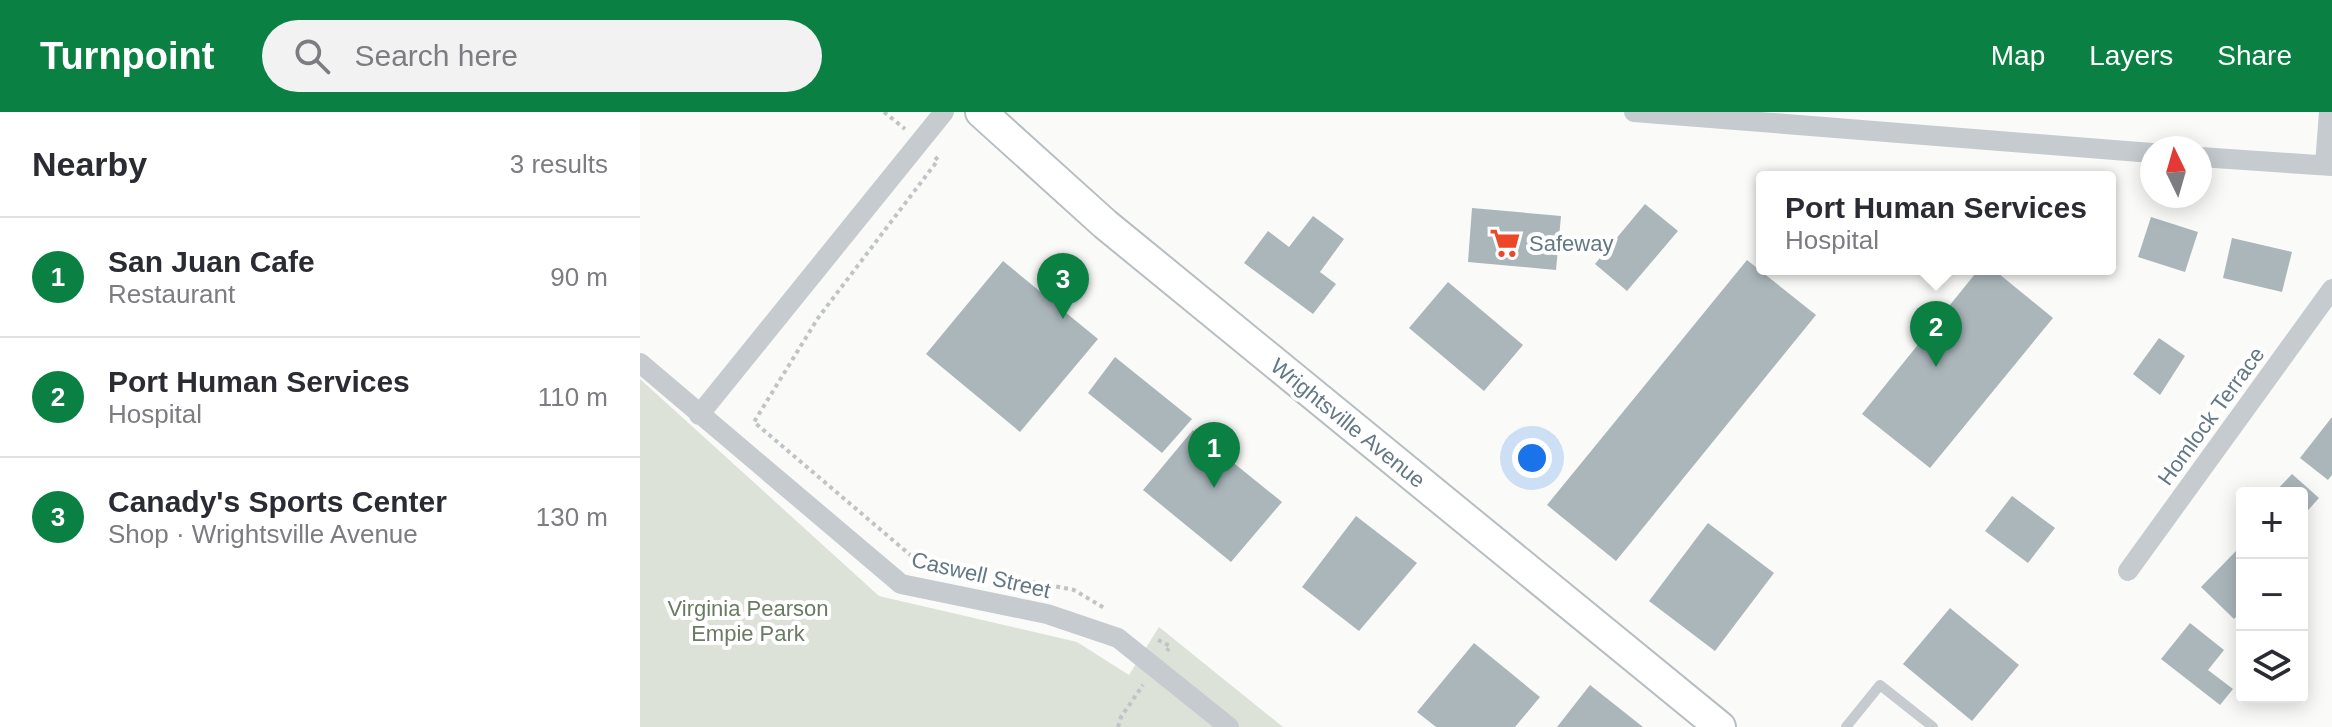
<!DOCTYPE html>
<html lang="en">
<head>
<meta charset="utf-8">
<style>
  :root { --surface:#fff; --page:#f2f2f3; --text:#2b2b33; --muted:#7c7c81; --line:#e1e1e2; --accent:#0b8043 }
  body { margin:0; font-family:Helvetica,sans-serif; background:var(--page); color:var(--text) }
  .controls { position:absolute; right:24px; bottom:24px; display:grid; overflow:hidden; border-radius:8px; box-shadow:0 4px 20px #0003 }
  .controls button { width:72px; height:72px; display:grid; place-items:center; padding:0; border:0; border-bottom:2px solid var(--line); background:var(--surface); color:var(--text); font:40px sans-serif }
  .compass { position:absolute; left:1500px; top:24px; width:72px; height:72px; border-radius:50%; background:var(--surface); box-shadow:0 4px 20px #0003; rotate:355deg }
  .you { position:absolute; left:892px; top:346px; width:28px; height:28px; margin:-20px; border:6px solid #fff; border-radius:50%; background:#1a73e8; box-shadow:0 0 0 12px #1a73e833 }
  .badge { display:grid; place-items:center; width:52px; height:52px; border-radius:50%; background:var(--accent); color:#fff; font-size:26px; font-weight:700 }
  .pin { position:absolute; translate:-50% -66px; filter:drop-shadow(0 2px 4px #0008) }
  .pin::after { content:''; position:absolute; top:42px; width:28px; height:24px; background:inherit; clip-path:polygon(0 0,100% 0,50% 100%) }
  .popup { position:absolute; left:1116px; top:59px; width:360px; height:104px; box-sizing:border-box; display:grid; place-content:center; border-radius:8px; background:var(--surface); filter:drop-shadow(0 2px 6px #0005); font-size:26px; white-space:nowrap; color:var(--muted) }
  .popup b { font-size:30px; color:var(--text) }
  .popup::after { content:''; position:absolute; left:50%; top:100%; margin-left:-16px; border:16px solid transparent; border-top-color:var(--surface) }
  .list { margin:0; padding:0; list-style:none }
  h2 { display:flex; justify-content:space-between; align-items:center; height:104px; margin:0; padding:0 32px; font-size:34px }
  h2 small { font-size:26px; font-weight:400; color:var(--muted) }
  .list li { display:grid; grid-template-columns:52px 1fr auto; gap:24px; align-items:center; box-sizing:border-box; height:120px; padding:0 32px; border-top:2px solid var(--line) }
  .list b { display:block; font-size:30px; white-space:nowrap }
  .list p { margin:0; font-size:26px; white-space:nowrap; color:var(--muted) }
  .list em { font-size:26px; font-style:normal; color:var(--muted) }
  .icon { flex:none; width:44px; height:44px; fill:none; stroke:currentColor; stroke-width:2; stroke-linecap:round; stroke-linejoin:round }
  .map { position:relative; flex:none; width:1692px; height:615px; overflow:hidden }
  header { display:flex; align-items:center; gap:48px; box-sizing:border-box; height:112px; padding:0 40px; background:var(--accent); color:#fff }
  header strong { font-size:38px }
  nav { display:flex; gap:44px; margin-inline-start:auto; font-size:28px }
  .search { width:560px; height:72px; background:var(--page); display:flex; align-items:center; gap:20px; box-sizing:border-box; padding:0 28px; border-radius:44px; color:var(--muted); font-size:30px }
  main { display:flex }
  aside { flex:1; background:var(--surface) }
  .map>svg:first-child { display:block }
</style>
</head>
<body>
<header>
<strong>Turnpoint</strong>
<div class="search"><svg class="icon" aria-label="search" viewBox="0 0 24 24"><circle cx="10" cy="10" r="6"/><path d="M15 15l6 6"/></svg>Search here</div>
<nav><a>Map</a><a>Layers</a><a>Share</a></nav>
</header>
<main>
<aside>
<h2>Nearby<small>3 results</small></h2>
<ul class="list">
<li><span class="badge">1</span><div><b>San Juan Cafe</b><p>Restaurant</p></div><em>90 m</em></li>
<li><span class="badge">2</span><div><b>Port Human Services</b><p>Hospital</p></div><em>110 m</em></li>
<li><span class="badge">3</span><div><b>Canady's Sports Center</b><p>Shop · Wrightsville Avenue</p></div><em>130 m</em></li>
</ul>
</aside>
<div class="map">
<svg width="1692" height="615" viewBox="0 0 1692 615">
  <rect width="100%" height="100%" fill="#fafaf8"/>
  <!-- green -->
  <path fill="#dce2d8" d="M0,267L239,484L437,530L489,563L519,515L643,615H0Z"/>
  <!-- building -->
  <path fill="#abb6bb" d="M1005,92L1038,119L987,179L955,152Z
    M832,96L921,104L916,158L828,150Z
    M673,104L704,127L680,160L696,172L673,202L604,151L628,119L649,135Z
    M1511,105L1558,120L1545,160L1498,145Z
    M1592,126L1652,140L1642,180L1583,166Z
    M1107,148L1176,203L976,449L907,393Z
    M363,149L458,227L380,320L286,242Z
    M1339,157H1353L1413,206L1290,356L1222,302Z
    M808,170L883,233L844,279L769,216Z
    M1519,226L1545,244L1520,283L1493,262Z
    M475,245L552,307L522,341L448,281Z
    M1692,305V363L1688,368L1660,346Z
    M553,318L642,390L591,450L503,378Z
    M1652,362L1679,386L1662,405V381H1634Z
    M1372,384L1415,416L1388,451L1345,419Z
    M716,404L777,451L719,519L662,475Z
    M1068,411L1134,461L1075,539L1009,489Z
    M1596,439L1602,444V499L1594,507L1561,475Z
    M1310,496L1379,553L1332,609L1263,552Z
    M1550,511L1584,538L1568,558L1593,577L1580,593L1521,547Z
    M834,531L900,585L875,615H796L777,600Z
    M950,573L1003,615H917Z"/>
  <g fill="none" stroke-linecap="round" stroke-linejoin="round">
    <!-- secondary casing -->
    <g stroke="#b7bec2" stroke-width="34">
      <path id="secondary" d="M341,0L465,112L1080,615"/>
    </g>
    <!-- path -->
    <path stroke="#c1c4c6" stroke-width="4" stroke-dasharray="4 4" stroke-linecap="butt" d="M244,0L265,17
      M295,45L298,48L178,206L114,310L275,447L434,478L466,497
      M518,528L530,534L527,539
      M478,615L481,605L503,573"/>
    <!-- lane -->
    <path stroke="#c5cbce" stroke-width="10" d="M1206,615L1240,573L1293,615"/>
    <!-- street -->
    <path stroke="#c5cbce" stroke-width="20" d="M994,0L1512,41
      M1560,45L1692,54
      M1685,53L1689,0
      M0,251L261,472L407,502L478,526L589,615
      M59,303L304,0
      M1488,459L1692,177"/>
    <!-- secondary -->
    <use href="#secondary" stroke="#fff" stroke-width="30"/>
  </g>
  <!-- icons -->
  <defs>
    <g id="supermarket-bare" transform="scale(2.4)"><path d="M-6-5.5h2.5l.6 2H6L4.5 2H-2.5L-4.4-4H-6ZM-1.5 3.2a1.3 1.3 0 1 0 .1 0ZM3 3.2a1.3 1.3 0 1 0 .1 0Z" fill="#ec4726" stroke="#fff" stroke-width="2.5" paint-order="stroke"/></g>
  </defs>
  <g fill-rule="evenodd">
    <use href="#supermarket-bare" x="865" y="131"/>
  </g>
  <g text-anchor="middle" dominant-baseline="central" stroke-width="8" stroke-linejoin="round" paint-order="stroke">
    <!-- poi labels -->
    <g font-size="22" fill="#637884" stroke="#fff" text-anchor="start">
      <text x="889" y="131">Safeway</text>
    </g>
    <!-- street labels -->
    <g font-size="22" fill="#637884" stroke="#fff">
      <text transform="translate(1571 304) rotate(-54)">Homlock Terrace</text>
      <text transform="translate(708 311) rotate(39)">Wrightsville Avenue</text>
      <text transform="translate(341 463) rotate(13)">Caswell Street</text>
    </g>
    <!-- park labels -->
    <g font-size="22" fill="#697b63" stroke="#fff">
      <text x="108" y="496">Virginia Pearson<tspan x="108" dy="25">Empie Park</tspan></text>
    </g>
  </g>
</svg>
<div class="controls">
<button>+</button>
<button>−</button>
<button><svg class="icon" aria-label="layers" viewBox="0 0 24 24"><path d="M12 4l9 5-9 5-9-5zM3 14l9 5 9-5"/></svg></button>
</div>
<svg class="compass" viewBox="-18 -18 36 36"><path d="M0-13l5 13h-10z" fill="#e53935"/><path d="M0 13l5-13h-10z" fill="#7c7c81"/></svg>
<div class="you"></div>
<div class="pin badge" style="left:574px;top:376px">1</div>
<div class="pin badge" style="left:1296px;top:255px">2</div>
<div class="popup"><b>Port Human Services</b>Hospital</div>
<div class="pin badge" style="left:423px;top:207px">3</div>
</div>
</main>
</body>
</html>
